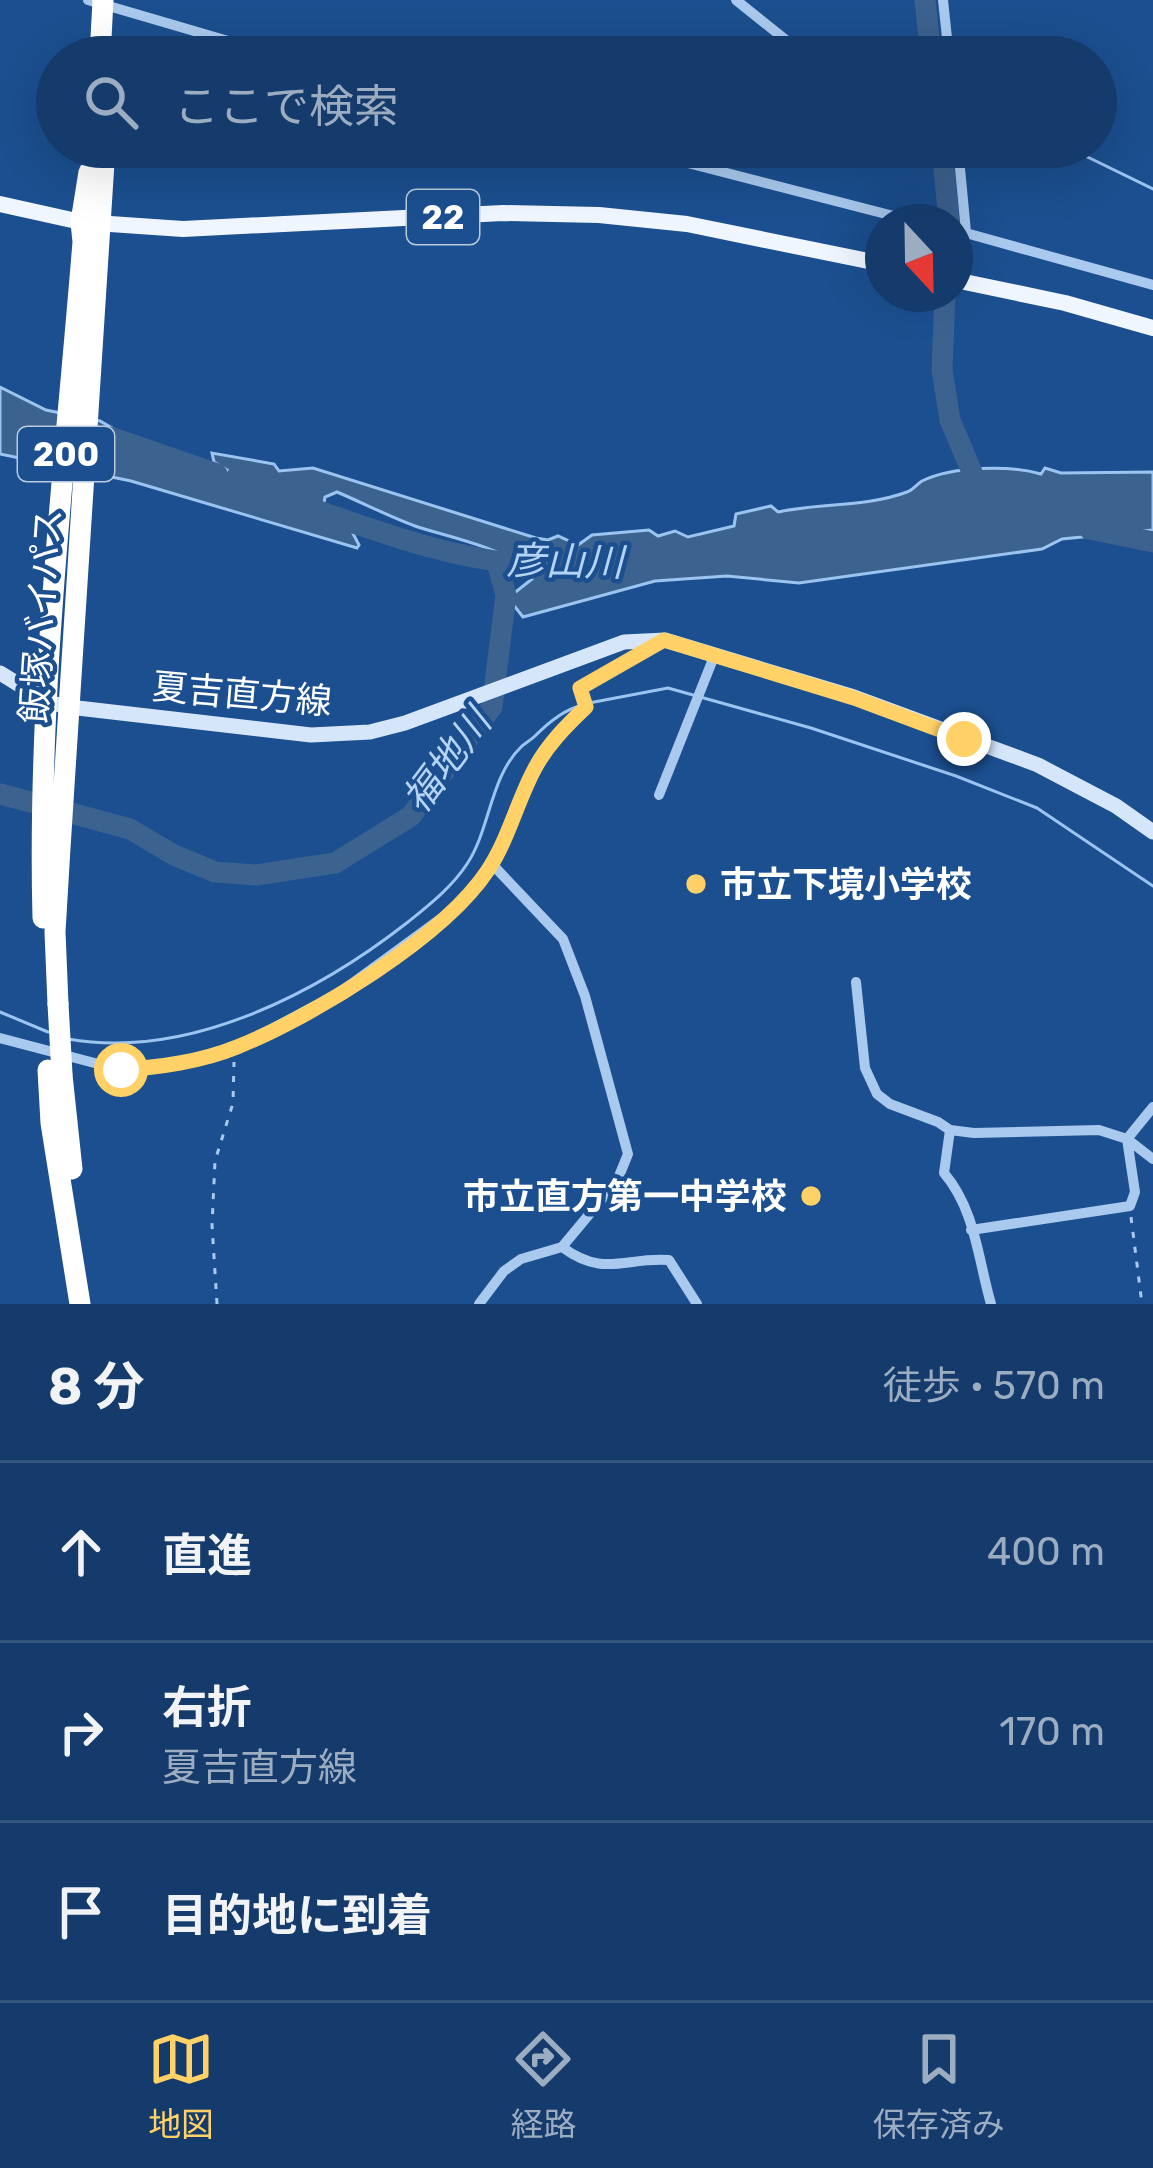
<!DOCTYPE html>
<html lang="ja">
<head>
<meta charset="utf-8">
<style>
  :root { --surface:#143b6b; --page:#214673; --text:#f1f3f6; --muted:#9dadc1; --line:#33557e; --accent:#ffd166 }
  body { margin:0; font-family:Rubik,"Noto Sans JP",sans-serif; background:var(--page); color:var(--text) }
  .compass { position:absolute; left:865px; top:204px; width:108px; height:108px; border-radius:50%; background:var(--surface); box-shadow:0 12px 48px #0002; rotate:158deg }
  .stop { position:absolute; width:36px; height:36px; margin:-27px; border:9px solid #ffd166; border-radius:50%; background:#fff }
  .stop.end { background:#ffd166; border-color:#fff; box-shadow:0 3px 12px #0008 }
  .list { margin:0; padding:0; list-style:none }
  h2 { display:flex; justify-content:space-between; align-items:center; height:156px; margin:0; padding:0 48px; font-size:51px }
  h2 small { font-size:39px; font-weight:400; color:var(--muted) }
  .list li { display:grid; grid-template-columns:78px 1fr auto; gap:36px; align-items:center; box-sizing:border-box; height:180px; padding:0 48px; border-top:3px solid var(--line) }
  .list b { display:block; font-size:45px; white-space:nowrap }
  .list p { margin:0; font-size:39px; white-space:nowrap; color:var(--muted) }
  .list em { font-size:39px; font-style:normal; color:var(--muted) }
  .icon { flex:none; width:66px; height:66px; fill:none; stroke:currentColor; stroke-width:2; stroke-linecap:round; stroke-linejoin:round }
  .map { position:relative; flex:none; width:1153px; height:1304px; overflow:hidden }
  .search { position:absolute; background:var(--surface); box-shadow:0 12px 48px #0002; left:36px; right:36px; top:36px; height:132px; display:flex; align-items:center; gap:30px; box-sizing:border-box; padding:0 42px; border-radius:66px; color:var(--muted); font-size:45px }
  .sheet { height:696px; background:var(--surface) }
  nav { display:flex; justify-content:space-around; align-items:center; box-sizing:border-box; height:168px; border-top:3px solid var(--line); background:var(--surface); font-size:33px; color:var(--muted) }
  nav a { display:grid; justify-items:center; gap:6px }
  nav .on { color:var(--accent) }
  .map>svg:first-child { display:block }
</style>
</head>
<body>
<div class="map">
<svg width="1153" height="1304" viewBox="0 0 1153 1304">
  <rect width="100%" height="100%" fill="#1b4f8f"/>
  <!-- water -->
  <path fill="#3c6290" stroke="#9cc4f0" stroke-width="3" d="M0,387L46,410L100,421L133,440L141,452L224,474L227,470L214,462L212,453L274,464L279,471L313,468L536,538L548,540L558,536L578,545L592,535L649,530L658,536L675,531L688,537L734,526L736,514L771,506L778,512C820,503 867,507 907,492C913,490 917,484 922,481C953,466 1009,465 1041,474L1045,468L1061,473L1153,472V530L1062,539L1042,549L799,583L727,576L655,581L523,617L508,598L532,579C517,549 446,537 415,526C388,516 363,503 337,492L325,497L323,509L348,524L359,545L357,548L131,481L0,454Z"/>
  <g fill="none" stroke-linecap="round" stroke-linejoin="round">
    <!-- stream -->
    <path stroke="#9cc4f0" stroke-width="3" d="M1067,147L1153,189
      M589,703L668,688L811,728L956,776L1037,808L1153,886
      M0,1012L48,1032
      M68,1039C188,1060 316,994 408,922C429,905 452,887 467,864C490,830 490,777 521,747C525,743 531,740 535,736C548,723 563,710 580,706"/>
    <!-- river -->
    <path stroke="#3c6290" stroke-width="21" d="M925,0L931,57
      M942,147L949,222
      M945,294L942,370L950,420L982,496
      M110,437L217,474
      M302,505C379,532 463,564 545,565
      M1089,529L1153,542
      M0,794L130,829L174,855L215,872L256,875L335,863L411,816L492,707L506,595L497,563"/>
    <!-- path -->
    <path stroke="#a9c9ee" stroke-width="3" stroke-dasharray="6 9" stroke-linecap="butt" d="M1131,1217L1142,1304
      M217,1304L212,1225L215,1161L233,1103L234,1062"/>
    <!-- street -->
    <path stroke="#a9c9ee" stroke-width="10" d="M88,0L283,57
      M736,0L807,57
      M943,0L949,57
      M626,147L917,222
      M958,147L966,232
      M955,230L1153,285
      M659,795L715,654
      M856,982L865,1068L877,1094L890,1104L938,1122L950,1130L974,1133L1099,1130L1127,1139L1153,1159
      M0,1038L121,1070L164,1066L234,1049L339,993L458,906L478,885L492,864L535,768L557,735L586,707L580,688L657,644
      M950,1130L944,1173C975,1209 978,1259 991,1304
      M971,1230L1130,1206L1135,1192L1127,1139L1153,1107
      M562,1247C604,1278 624,1257 669,1260L697,1304
      M479,1304L504,1271L521,1259L562,1247L617,1181L628,1154L585,996L563,939L492,864"/>
    <!-- secondary -->
    <path stroke="#d6e6fa" stroke-width="15" d="M0,673L47,702L69,707L311,735L370,732L405,723L624,642L665,640L854,697L1038,765L1116,806L1153,832"/>
    <!-- primary -->
    <path stroke="#f0f6ff" stroke-width="16" d="M0,204L81,222L183,229L503,213L599,215L687,224L883,264
      M955,280L1065,303L1153,328"/>
    <!-- highway -->
    <path stroke="#fff" stroke-width="21" d="M113,57V53
      M43,918C37,693 65,466 83,242L81,222L89,172
      M58,1004L55,932L60,848L105,147
      M48,1070L51,1123L80,1304
      M62,1075L72,1169"/>
    <!-- highway-bridge -->
    <path stroke="#fff" stroke-width="21" d="M100,57L103,0
      M58,1004L62,1074"/>
  </g>
  <g fill="none" stroke-linecap="round" stroke-linejoin="round">
    <!-- route -->
    <path stroke="#ffd166" stroke-width="15" d="M121,1070C160,1067 200,1062 237,1047C312,1017 444,937 488,870C508,840 517,802 534,770C547,745 566,726 586,707L580,688L664,640L854,698L964,739"/>
  </g>
  <!-- markers -->
  <g fill="#ffd166" stroke="#1b4f8f" stroke-width="4.5">
    <circle cx="696" cy="884" r="12"/>
    <circle cx="811" cy="1196" r="12"/>
  </g>
  <g text-anchor="middle" dominant-baseline="central" stroke-width="9" stroke-linejoin="round" paint-order="stroke">
    <!-- shield labels -->
    <g fill="#1b4f8f" stroke="#bbcadd" stroke-width="3">
      <rect x="407" y="190" width="72" height="54" rx="9"/>
      <rect x="18" y="427" width="96" height="54" rx="9"/>
    </g>
    <g font-size="33" font-weight="bold" fill="#fff">
      <text x="443" y="217">22</text>
      <text x="66" y="454">200</text>
    </g>
    <!-- street labels -->
    <g font-size="36" fill="#fff" stroke="#1b4f8f">
      <text transform="translate(41 616) rotate(-86)">飯塚バイパス</text>
      <text transform="translate(242 694) rotate(5)">夏吉直方線</text>
    </g>
    <!-- poi labels -->
    <g font-size="36" font-weight="bold" fill="#fff" stroke="#1b4f8f" text-anchor="start">
      <text x="720" y="884">市立下境小学校</text>
      <text x="787" y="1196" text-anchor="end">市立直方第一中学校</text>
    </g>
    <!-- water labels -->
    <g font-size="39" font-style="italic" fill="#b5d3f5" stroke="#1b4f8f">
      <text transform="translate(565 562) rotate(1)">彦山川</text>
      <text transform="translate(447 761) rotate(-53)">福地川</text>
    </g>
  </g>
</svg>
<svg class="compass" viewBox="-18 -18 36 36"><path d="M0-13l5 13h-10z" fill="#e53935"/><path d="M0 13l5-13h-10z" fill="#9dadc1"/></svg>
<div class="stop" style="left:121px;top:1070px"></div>
<div class="stop end" style="left:964px;top:739px"></div>
<div class="search"><svg class="icon" aria-label="search" viewBox="0 0 24 24"><circle cx="10" cy="10" r="6"/><path d="M15 15l6 6"/></svg>ここで検索</div>
</div>
<section class="sheet">
<h2>8 分<small>徒歩 · 570 m</small></h2>
<ul class="list">
<li><svg class="icon" aria-label="ahead" viewBox="0 0 24 24"><path d="M12 20V5M6 11l6-6 6 6"/></svg><div><b>直進</b></div><em>400 m</em></li>
<li><svg class="icon" aria-label="right" viewBox="0 0 24 24"><path d="M7 20v-9h11M14 6l5 5-5 5"/></svg><div><b>右折</b><p>夏吉直方線</p></div><em>170 m</em></li>
<li><svg class="icon" aria-label="arrive" viewBox="0 0 24 24"><path d="M6 21V4h12l-3 4 3 4H6"/></svg><div><b>目的地に到着</b></div></li>
</ul>
</section>
<nav>
<a class="on"><svg class="icon" aria-label="map" viewBox="0 0 24 24"><path d="M3 6l6-2 6 2 6-2v14l-6 2-6-2-6 2zM9 4v14M15 6v14"/></svg>地図</a>
<a><svg class="icon" aria-label="directions" viewBox="0 0 24 24"><path d="M12 3l9 9-9 9-9-9zM9 14v-3h6M13 9l2 2-2 2"/></svg>経路</a>
<a><svg class="icon" aria-label="saved" viewBox="0 0 24 24"><path d="M7 4h10v16l-5-4-5 4z"/></svg>保存済み</a>
</nav>
</body>
</html>
